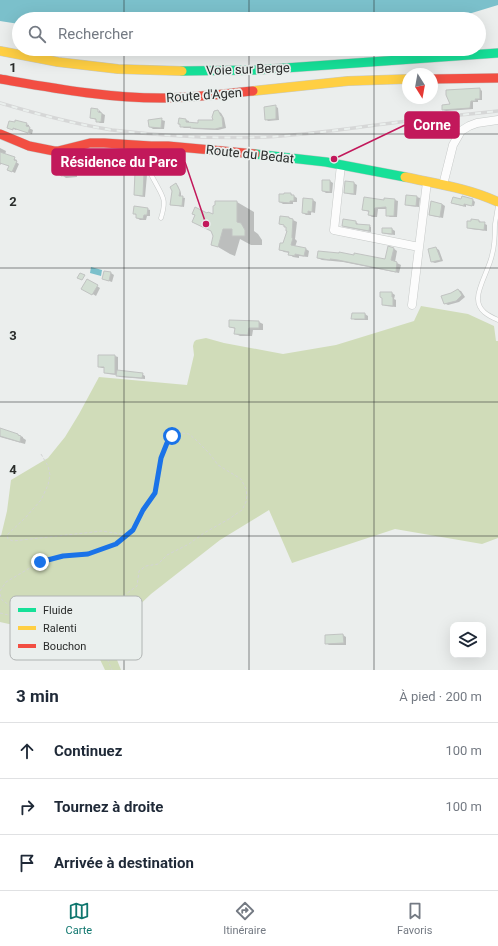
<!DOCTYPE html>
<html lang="fr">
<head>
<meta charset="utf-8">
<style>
  :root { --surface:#fff; --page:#f2f2f3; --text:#1f2937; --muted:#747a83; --line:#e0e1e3; --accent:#0f766e }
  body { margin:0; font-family:Roboto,sans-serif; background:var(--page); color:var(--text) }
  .controls { position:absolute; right:12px; bottom:12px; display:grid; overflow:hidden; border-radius:8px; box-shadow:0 4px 16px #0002 }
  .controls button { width:36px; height:36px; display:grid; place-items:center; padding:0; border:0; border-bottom:1px solid var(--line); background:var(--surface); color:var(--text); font:20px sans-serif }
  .compass { position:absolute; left:402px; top:68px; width:36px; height:36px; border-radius:50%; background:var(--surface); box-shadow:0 4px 16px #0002; rotate:169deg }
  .stop { position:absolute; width:12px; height:12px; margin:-9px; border:3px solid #1a73e8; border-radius:50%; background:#fff }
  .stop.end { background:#1a73e8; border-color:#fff; box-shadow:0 1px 4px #0008 }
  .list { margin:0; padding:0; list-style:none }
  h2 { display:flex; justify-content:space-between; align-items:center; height:52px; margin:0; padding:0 16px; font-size:17px }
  h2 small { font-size:13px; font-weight:400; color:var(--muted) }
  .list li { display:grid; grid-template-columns:26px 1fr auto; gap:12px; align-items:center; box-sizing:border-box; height:56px; padding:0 16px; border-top:1px solid var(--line) }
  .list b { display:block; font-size:15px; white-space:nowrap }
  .list em { font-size:13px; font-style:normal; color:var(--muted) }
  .icon { flex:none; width:22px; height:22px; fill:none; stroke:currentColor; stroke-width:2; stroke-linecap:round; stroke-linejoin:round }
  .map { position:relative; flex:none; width:498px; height:670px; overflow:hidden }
  .search { position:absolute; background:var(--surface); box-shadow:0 4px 16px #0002; left:12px; right:12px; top:12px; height:44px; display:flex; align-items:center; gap:10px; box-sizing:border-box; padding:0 14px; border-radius:22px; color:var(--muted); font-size:15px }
  .sheet { height:220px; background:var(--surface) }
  nav { display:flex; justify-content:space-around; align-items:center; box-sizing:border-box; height:56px; border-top:1px solid var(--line); background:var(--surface); font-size:11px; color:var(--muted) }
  nav a { display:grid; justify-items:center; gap:2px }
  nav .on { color:var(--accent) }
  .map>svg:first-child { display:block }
</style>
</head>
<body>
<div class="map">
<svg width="498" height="670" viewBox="0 0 498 670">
  <rect width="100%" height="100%" fill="#ebeeed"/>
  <!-- green -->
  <path fill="#d0dcb9" d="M421,306L468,314L494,326L496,341H498V538L482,544L395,529L292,563L269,510L220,540L151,594L114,629L108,637L121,670H105L94,647L83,637L65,627L9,624L0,622V536H1L7,511L11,480L48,458L65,437L79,414L99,377L187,385L194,355L193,346L194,342L196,340L206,338L224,343L283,354L336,345L414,321Z"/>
  <!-- water -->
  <path fill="#7bc0cb" d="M0,0H498V5L452,19H19V24L0,21Z
    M91,267L102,270L101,276L90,273Z"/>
  <!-- shadow -->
  <path fill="#0003" d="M480,89L482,91V100H478V102H473V109L446,111L443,110Z
    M275,106L278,108L279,120L268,121L266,119Z
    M99,110L101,112V113L105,115L104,123H100L97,121V120L91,118L98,117Z
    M218,111L221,113L224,118L226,128L218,130L194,129L192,128H184L179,124L186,120L189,121V123L199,124L214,121Z
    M162,120L165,121L164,129H153L150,127Z
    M26,124L29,125V128L33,130L32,134L17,129L16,130L9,127Z
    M0,148L6,151L5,155L17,160L16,162L19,164L15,173L9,170L10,166L2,163L0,165Z
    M65,161L69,164L76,163L80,165V175H77V177L66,178L60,174Z
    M180,162L183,163V165L187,166L186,172L177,171Z
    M144,173L147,175L145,197L138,196L135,194Z
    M323,181H330L333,183L332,193H326L323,191Z
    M354,183L357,185L356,195L348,194L345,192Z
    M176,184L178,186L181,193V197L185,198L184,207L173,205L171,204Z
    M291,194L297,198V202H293V204H283L280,202Z
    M417,197L420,198L419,207L409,206L406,204Z
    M313,200L316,202L315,213L311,212V215H306L303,213Z
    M395,200L398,201L397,217H390L387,215V209H378L377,217H372L369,215L370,212L363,210L385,201Z
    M462,200H473L475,202L474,206L466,205V207L455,204L453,203Z
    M216,202H237L254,212V231L258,234L262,240V245H251L240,239L235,256L230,254L213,244L214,236L213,232L194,221L207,214L214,216Z
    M432,203L442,204L445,206L443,218L433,216L430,214Z
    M147,209L150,210V216H147L146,220H140L137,218V215L134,214Z
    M289,218L297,222L295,239L297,241L295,247L306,249L309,251L308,257L299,256V258L293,257L289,254L290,253L284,252L280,249L284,245L288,231L287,227L280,223Z
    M344,220L356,222L358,224V225L369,226L371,227V232L345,227L343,225Z
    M479,221L487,225V231L471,229L468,227Z
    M392,229L395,231V235L386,234L383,233Z
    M393,248L397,251L395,262L401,265L399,273L343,262L322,260L318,258L386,260Z
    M436,248L439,250L443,261L435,263L432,262L429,250Z
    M111,273L114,275L112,282L103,279Z
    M87,280L100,288L96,296L83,288Z
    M458,290L461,291L465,297L459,302L448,305L444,303L452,294Z
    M392,293L395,295L394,299L396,300V307L386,306L383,304Z
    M365,314L368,316V320H355L352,318Z
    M259,322L263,324V330H253L252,336H240L236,334V329L230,327Z
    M99,356H115L118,357V371L142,374L145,376V379L120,377L117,375L108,374L105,372V368H102L99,367Z
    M0,430L18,435L23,437V438L26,440L25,444L0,437Z
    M343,635L346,637V645H329L326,643Z"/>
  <!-- building -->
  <path fill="#d3dfd4" stroke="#c1c3c2" d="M480,88V99H475L476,101H471L470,108L442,110V105L450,104L446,95V90Z
    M276,105V119L265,120L264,107Z
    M91,108L98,109V112L102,113L101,122H96V119L90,118Z
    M218,110L221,116H222L223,127L215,129L190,128L191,127H180V124H178L179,118L186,119V122L198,123V120H213L212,117L214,111Z
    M162,118L161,128L149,127L148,120Z
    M15,120L27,123L26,126L30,127L28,133L13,128V130L7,128L9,121L15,122Z
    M0,152L15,157L14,160L17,161L12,172L7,170L9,166L0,163Z
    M65,160V163L76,162V173H72V175L61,176L60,174H59L57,161Z
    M135,172H144L143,196L134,195Z
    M322,180H330V192L322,191Z
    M345,181L354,182V194L344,193Z
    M176,183L180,191L179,196H183L182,206L170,205L172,191L170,187Z
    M284,193H291V195H294V201H290V203L279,202V194H284Z
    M406,195L417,196L416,206L405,205Z
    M462,196L473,199L472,206L464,204V206L451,203L453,197L461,199Z
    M364,197L384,200V198L395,199L394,216H386V207L375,208L374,216L368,215L369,211L362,210Z
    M303,198L313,199L312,212L308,211V214L302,213Z
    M215,201H237V222L241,223L245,230V236H232V229H223L218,247L211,245L213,236L211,231L192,222L195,215L192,214L195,207L207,213L208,212L213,214V206L215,205Z
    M431,201L442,204L440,217L429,215Z
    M134,206L148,208L147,215H144L143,219L136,218V214H133Z
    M280,216L289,217V218L293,219L292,236V238H293L291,245L306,248L304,256L295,254V256L288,255L289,252L279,250L280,243H283L287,231H286V227H284V225L279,224Z
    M343,219L356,221V224L370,225L369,231L342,226Z
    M471,219L479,220V222H485L484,230L467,228V221H471Z
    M382,228H392V234L382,233Z
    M388,246L394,248L391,260L397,262L396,272L338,260L330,259V260L317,258L318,251L339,253V252L354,255V253L385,259Z
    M436,247L441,260L431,262L428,249Z
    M104,271L111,272L109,281L102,279Z
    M80,273L85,275L82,280L77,278Z
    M87,279L98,285L92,295L81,289Z
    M458,289L462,295L456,301L444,304L441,296L451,293Z
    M380,292H392V297H393V306L382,305V298L380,297Z
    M352,313H365V319H351Z
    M229,320L259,321V328H249L248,335L234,334L235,328L229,327Z
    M98,355H115V374L104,373V367H98Z
    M117,370L143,373L142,378L116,376Z
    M0,428L18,434V435L21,436L20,442L0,436Z
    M343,634L344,643L325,644V635Z"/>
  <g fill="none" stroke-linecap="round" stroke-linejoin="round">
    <!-- lane casing -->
    <g stroke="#c6c9c8" stroke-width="5">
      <path id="lane" d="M151,147C150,155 148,164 150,172C151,175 153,178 154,180C163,197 167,199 161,218
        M498,206C497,212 496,218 495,224C495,235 495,245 492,255C490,267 477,288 478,299C478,311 489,316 498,320"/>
    </g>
    <!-- street casing -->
    <g stroke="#c6c9c8" stroke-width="9">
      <path id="street" d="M341,165L334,230L419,247
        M443,185L453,145L461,131L469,126L477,123L498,120
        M412,305L427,182"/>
    </g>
    <!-- fast casing -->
    <g stroke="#c6c9c8" stroke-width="10">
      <path id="fast" d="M182,71L257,70L498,53
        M255,154L326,162L405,177"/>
    </g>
    <!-- slow casing -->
    <g stroke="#c6c9c8" stroke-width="10">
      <path id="slow" d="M0,51L58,62L118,69L182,71
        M253,91L348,81L408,79
        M405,177C437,184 468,188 498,202"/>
    </g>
    <!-- jam casing -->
    <g stroke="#c6c9c8" stroke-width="10">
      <path id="jam" d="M0,79C53,88 107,98 161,98C192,98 222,94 253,91
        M432,79L498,78
        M0,134L29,146L54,151H58L90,143H104L151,146H168L255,154"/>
    </g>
    <!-- path -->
    <path stroke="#d3d4d4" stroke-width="1" stroke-dasharray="3 2" stroke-linecap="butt" d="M41,454L48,466L50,475L48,485L41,500L25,518L7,535L8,539L13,541L102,531L127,535
      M0,591L6,582L40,562L63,556L89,554L116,544L133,531L143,510L155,493L161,458L167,443L172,436L182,433L189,434L196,440L209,453L218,465L241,479L246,489L247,496L246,502L242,510L229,519L204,533L189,544L167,555L158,564L146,566L139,571L137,586L123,596L109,600L97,617L95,626L94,635
      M0,594L2,600L12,607L46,614L77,618L94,626
      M0,613C17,617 34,621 52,623C66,625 81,625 93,634C100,640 108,661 112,670"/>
    <!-- lane -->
    <use href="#lane" stroke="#fcfcfc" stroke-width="4"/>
    <!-- street -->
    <use href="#street" stroke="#fcfcfc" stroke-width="8"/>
    <!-- fast -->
    <use href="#fast" stroke="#16e098" stroke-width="9"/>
    <!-- slow -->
    <use href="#slow" stroke="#ffcf43" stroke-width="9"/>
    <!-- jam -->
    <use href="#jam" stroke="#f24e42" stroke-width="9"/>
    <!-- rail casing -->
    <g stroke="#d6d7d7" stroke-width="3.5">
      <path id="rail" d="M0,103C37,114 74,124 112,130C163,136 215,139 266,137C306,135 345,129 384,124C422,119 460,115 498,111"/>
    </g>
    <!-- rail -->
    <use href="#rail" stroke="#eaefed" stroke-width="2" stroke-dasharray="6" stroke-linecap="butt"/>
  </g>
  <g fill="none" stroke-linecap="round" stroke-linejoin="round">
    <!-- route -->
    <path stroke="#1a73e8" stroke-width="5" d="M40,562L63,556L88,554L116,544L133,530L143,510L155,493L161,458L167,443L172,436"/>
  </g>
  <!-- grid -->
  <path fill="none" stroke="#2a2c2b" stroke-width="1" stroke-opacity="0.55" d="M124,0V19M249,0V19M374,0V19M124,49V670M249,49V670M374,49V670M0,134H498M0,268H498M0,402H498M0,536H498"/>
  <g text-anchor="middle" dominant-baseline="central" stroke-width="3.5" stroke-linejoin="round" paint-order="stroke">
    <!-- street labels -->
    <g font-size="13" fill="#2a2c2b" stroke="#eaefed">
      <text transform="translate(248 69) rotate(-2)">Voie sur Berge</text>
      <text transform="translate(204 95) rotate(-4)">Route d'Agen</text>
      <text transform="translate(250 154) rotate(6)">Route du Bedat</text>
    </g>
  </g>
  <!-- legend -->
  <rect x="10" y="596" width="132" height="64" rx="6" fill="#eaefed" stroke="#b0b4b3" stroke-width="1"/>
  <rect x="18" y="608" width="18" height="4" fill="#16e098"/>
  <rect x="18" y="626" width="18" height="4" fill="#ffcf43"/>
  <rect x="18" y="644" width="18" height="4" fill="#f24e42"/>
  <g font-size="11" fill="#2a2c2b">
    <text x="43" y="614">Fluide</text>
    <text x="43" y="632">Ralenti</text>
    <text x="43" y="650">Bouchon</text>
  </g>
  <g font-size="13" text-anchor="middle" font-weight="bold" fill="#2a2c2b" stroke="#eaefed" stroke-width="3.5" stroke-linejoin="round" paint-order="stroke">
    <text x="13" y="72">1</text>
    <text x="13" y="206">2</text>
    <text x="13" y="340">3</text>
    <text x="13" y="474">4</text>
  </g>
  <!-- callouts -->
  <path fill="none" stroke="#c2185b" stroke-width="1.5" d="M334 159L405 125M206 224L185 162"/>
  <g fill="#c2185b" stroke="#eaefed" stroke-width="1.5">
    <circle cx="334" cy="159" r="4"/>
    <circle cx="206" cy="224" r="4"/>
  </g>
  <g fill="#c2185b" stroke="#c2185b" stroke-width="1.5">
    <rect x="405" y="112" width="54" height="26" rx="4"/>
    <rect x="52" y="149" width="133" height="26" rx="4"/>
  </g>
  <g font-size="14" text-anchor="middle" font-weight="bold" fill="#fff">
    <text x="432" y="130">Corne</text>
    <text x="119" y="167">Résidence du Parc</text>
  </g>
</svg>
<div class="controls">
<button><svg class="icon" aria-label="layers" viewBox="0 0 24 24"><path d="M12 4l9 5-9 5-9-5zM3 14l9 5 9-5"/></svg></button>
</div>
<svg class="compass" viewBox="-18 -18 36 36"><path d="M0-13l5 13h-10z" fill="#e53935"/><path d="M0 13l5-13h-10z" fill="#747a83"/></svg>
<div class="stop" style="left:172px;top:436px"></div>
<div class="stop end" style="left:40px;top:562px"></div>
<div class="search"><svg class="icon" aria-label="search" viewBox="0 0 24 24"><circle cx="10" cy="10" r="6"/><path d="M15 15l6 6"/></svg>Rechercher</div>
</div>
<section class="sheet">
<h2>3 min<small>À pied · 200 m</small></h2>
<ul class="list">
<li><svg class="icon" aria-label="ahead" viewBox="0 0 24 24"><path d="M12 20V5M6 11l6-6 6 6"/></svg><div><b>Continuez</b></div><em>100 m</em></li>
<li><svg class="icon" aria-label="right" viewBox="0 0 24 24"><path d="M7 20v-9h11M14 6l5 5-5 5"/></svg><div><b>Tournez à droite</b></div><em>100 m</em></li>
<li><svg class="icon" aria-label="arrive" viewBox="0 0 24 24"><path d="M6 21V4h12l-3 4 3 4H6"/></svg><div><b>Arrivée à destination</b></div></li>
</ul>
</section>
<nav>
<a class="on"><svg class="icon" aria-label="map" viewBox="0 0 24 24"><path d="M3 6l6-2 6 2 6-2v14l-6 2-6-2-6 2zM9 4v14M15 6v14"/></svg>Carte</a>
<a><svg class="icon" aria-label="directions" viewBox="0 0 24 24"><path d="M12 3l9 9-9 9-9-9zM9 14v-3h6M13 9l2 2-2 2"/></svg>Itinéraire</a>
<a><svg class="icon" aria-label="saved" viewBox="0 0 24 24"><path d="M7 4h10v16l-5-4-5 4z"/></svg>Favoris</a>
</nav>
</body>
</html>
